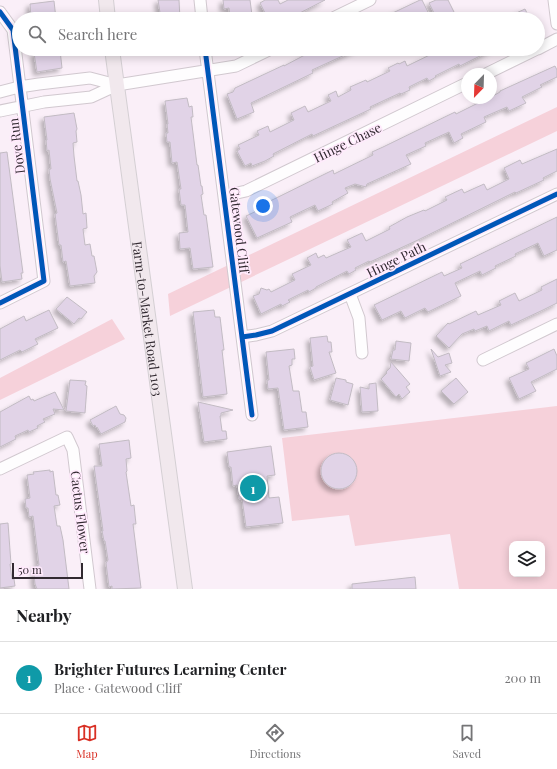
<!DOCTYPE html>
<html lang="en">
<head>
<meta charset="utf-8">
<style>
  :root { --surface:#fff; --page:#f2f2f2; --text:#202124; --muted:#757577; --line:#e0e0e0; --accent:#d93025 }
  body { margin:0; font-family:"Playfair Display",serif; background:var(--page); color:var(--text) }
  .controls { position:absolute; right:12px; bottom:12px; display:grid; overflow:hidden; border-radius:8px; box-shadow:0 2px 10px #0003 }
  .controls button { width:36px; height:36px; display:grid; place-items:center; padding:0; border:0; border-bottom:1px solid var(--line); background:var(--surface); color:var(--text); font:20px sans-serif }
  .compass { position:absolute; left:461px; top:68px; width:36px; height:36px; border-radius:50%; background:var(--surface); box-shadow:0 2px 10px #0003; rotate:203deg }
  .scale { position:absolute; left:12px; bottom:10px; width:71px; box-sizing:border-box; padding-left:4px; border:2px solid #312930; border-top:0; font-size:11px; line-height:14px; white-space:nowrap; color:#312930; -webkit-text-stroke:3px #ffeafc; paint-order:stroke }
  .you { position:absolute; left:263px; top:206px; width:14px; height:14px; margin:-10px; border:3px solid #fff; border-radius:50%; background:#1a73e8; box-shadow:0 0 0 6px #1a73e833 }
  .badge { display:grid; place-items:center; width:26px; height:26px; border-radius:50%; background:var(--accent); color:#fff; font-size:13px; font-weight:700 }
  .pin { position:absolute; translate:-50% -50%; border:2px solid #fff; box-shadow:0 1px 4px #0006 }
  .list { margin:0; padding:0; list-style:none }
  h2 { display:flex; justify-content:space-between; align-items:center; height:52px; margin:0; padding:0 16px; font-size:17px }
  h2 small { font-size:13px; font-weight:400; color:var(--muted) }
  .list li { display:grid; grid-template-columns:26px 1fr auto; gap:12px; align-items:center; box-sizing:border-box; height:72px; padding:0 16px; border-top:1px solid var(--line) }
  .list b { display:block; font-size:15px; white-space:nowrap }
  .list p { margin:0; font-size:13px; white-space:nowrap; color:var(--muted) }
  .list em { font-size:13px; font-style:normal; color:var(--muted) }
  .icon { flex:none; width:22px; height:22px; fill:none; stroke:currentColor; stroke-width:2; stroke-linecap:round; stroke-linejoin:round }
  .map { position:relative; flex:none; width:557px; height:589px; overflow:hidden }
  .search { position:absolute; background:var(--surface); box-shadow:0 2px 10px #0003; left:12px; right:12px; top:12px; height:44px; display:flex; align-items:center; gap:10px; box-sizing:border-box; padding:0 14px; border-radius:22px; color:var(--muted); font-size:15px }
  .sheet { height:124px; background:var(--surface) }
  nav { display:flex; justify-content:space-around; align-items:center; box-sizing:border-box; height:56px; border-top:1px solid var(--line); background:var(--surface); font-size:11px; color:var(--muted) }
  nav a { display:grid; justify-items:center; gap:2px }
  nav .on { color:var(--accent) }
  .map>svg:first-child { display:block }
</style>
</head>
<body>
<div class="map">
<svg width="557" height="589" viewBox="0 0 557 589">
  <defs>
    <filter id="shadow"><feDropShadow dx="-3.5" dy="3.5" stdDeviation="2" flood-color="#0004"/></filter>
  </defs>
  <rect width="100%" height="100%" fill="#faeff8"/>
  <!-- green -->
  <path fill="#f6d1da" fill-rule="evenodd" d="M557,107V131L170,316L168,294Z
    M112,319L125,339L0,400V378Z
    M557,406V589H459L450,534L355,546L349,515L292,521L282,438ZM512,544H542V574H512Z"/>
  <!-- building -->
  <path fill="#e1d3e7" stroke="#c2bbc3" filter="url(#shadow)" d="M158,0H179L180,19H161Z
    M223,0H250L252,15L230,17L229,8L224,9Z
    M265,0H278L280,4L288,0H325L292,17L291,15L282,19H268L260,3Z
    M420,0H422L428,12L413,19H380Z
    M436,0H448L455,14L445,19H437L429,3Z
    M54,1L56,19H31L30,4Z
    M525,9L530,19H503Z
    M316,49H358L312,70L313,73L251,103L254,112L237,119L227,94L233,92L235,88L284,65V66Z
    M442,49H447L449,52L454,49H494L460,66L459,64L435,76L436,77L429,81L427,78L409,87L410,90L401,94L400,93L370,107L371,109L313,136L312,134L273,154L274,156L265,161L252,166L251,163L245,166L237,151L240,149L238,145L259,135L257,131L268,126L270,132L294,120L291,113L305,106L308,112L331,101L328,95L336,91L338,97L351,90L350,87L366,80L367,82L390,71L388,68L398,63L399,64L405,61L407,66Z
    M60,50L62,68L37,72L34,53Z
    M555,66L557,70V77L540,85L542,87L522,97L526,103L509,111L507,107L484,117L486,122L461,134L463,138L454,143L449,132L425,143L426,146L406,155L411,164L367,184L366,187L355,184L345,188L348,193L332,202L333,204L318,211L315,205L290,217L292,222L257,238L246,216L265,207L264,204L333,170L334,174L373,155L372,152L383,147L455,112L456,114L480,102V100L484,98H491V97L500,92V91Z
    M187,98L189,107L192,106L193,117H191L197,165H198L201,186H202L203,194L201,195L204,215H206L213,267L193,269L190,248L180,249L179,233L188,232L185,205H181L179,189H181L177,162L172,163L170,142H167L166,133H168L167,124H168L165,101Z
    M74,113L77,129L76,131L77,142L73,143L74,156L77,181H78L81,195L83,214L86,213L87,228L83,229L85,245L90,244L92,256H94L97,272L94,276L95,283L70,286L66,261L63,262L61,245H59L55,214L57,213L50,179L49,169H51L49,150L47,151L46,140H47L44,117Z
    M557,149V171L543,178L544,180L516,193L515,192L418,240L370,262L369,261L355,268L356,270L349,274L347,271L316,287V288L309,292L308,290L288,300L290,302L282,306L281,304L261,314L253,296L259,294L261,288L267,290L269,289L271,292L295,280L292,274L311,265L307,258L316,253L318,258L324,255L326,258L351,247L347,240L362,233L366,241L390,229L389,227L407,217L424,210L425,211L447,200L445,197L462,189L464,193L484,184L487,190L509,179L504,168L520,160L522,164Z
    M7,152L23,273H21L22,279L2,282L0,266V153Z
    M557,217V250L544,256L538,243L515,254L516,256L495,266L496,268L482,275L480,271L455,283L461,296L428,312L425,308L405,318L401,311L382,320L374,305L442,272L444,276L462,268L460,264Z
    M557,279V303L543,310L511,325L509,321L489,331L487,326L475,331L474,329L462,334L449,348L436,336L448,323L449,324L476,311L478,315L501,305L499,301L515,293L519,301L542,290L541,287Z
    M67,297L87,312L81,319L79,318L74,324L56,309Z
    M49,310L58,328L35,339L38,344L22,352L20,350L0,360V329L24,316L26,321Z
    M214,310L215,317H220L224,350H222L227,394L203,397L193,312Z
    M327,336L328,342H331L332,352H329L336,373L314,380L310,367L313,366L310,338Z
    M396,341L411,343L409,361L391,359L393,350H395Z
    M294,349L295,359H292V365L289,366L293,391H299L302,412H306L308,427L284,430L278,388L268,389L267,380H269L266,352Z
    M431,349L438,357L449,353L452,363L445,365L451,372L440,376Z
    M554,349L557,356V369L531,382L536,391L519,399L509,378L529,369L526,363Z
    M391,362L410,384L406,387L410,392L402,399L399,394L396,397L381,379L387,373L386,372L390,368Z
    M336,378L346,380V382L353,384L348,405L330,400Z
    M456,378L468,392L454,404L441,391Z
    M70,380L86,381L85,385L87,386L85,413L66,411Z
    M376,383L378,411L362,412L360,387L369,389V384Z
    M55,392L64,410L53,409L55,414L43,419L45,422L37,426L38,428L29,432L28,430L15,436L16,439L0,447V412L29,396L31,400L33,399L34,401Z
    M198,402L233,410L221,413V416H220L222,431H226L227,439L204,442Z
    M116,406L120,414L124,415L126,418L125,422L101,434L97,427L96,428L95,425L93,426L90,420Z
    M129,440L131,458L126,459L127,471L126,472L131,506L134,505L135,515L136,524H133L141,588L112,589V586L109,587L106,563L108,560L105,541H104L102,531H103L94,466H102L99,444Z
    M271,446L275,475L267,476L269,498L279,497L283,523L246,527L242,499H239L237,485L233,486L231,467H229L227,452Z
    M321 471a18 18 0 1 1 36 0a18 18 0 1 1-36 0Z
    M50,470V472L53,471L56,495H58L60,505L54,506L57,526H60L63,540L69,589H37L35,584L34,575L36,574L35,566L39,565L33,516L29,517L28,508H26L25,499L30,498L27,475L34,474L33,472Z
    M8,523L11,564H10L12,579H14L15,586L0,588V524Z
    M415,577L416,589H352V584Z"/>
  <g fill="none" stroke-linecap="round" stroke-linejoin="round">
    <!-- minor casing -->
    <g stroke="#d1c8cf" stroke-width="13">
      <path id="minor" d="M200,0L202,19
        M554,0L557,24
        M331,19L370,0
        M205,49L252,415
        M538,49L557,39
        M486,74L537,49
        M0,92L19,87L39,84L90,78L117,85
        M0,111L44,102L91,97L117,85L236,66L271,49
        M224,196L246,191L467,83
        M350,294L359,318L362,353
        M0,303L44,281L13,30L0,12
        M242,337L256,335L272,331L557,194
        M483,360L557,324
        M0,469L67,437L73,450L90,589"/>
    </g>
    <!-- major casing -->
    <g stroke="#d4cfd3" stroke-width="16">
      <g id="major">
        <path d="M106,0L108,19"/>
        <path id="s1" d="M112,49L185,589"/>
      </g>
    </g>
    <!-- minor -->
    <use href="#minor" stroke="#fefdfe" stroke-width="11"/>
    <!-- major -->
    <use href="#major" stroke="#f1e8ed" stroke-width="14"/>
    <!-- cycleway casing -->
    <g stroke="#ffeafc" stroke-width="8">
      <path id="cycleway" d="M205,49L252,415
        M0,303L44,281L13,30L0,12
        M242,337L256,335L272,331L557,194"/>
    </g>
    <!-- cycleway -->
    <use href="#cycleway" stroke="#0057b8" stroke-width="5"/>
  </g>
  <g text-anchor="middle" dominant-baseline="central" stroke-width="3.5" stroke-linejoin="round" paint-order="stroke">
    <!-- street labels -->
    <g font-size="13" fill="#312930" stroke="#ffeafc">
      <text transform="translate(347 142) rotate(-26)">Hinge Chase</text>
      <text transform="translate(16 146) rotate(-97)">Dove Run</text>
      <text transform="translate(240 230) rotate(83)">Gatewood Cliff</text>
      <text transform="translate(396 259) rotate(-26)">Hinge Path</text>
      <text stroke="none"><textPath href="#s1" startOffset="272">Farm-to-Market Road 1103</textPath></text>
      <text transform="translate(81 512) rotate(83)">Cactus Flower</text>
    </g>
  </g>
</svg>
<div class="controls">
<button><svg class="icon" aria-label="layers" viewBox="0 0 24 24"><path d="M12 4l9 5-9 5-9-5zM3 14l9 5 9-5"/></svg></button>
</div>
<svg class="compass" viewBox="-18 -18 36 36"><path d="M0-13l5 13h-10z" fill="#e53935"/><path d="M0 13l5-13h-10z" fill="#757577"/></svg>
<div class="scale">50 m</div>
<div class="you"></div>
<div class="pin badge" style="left:253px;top:488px;background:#0f9aa8">1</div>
<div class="search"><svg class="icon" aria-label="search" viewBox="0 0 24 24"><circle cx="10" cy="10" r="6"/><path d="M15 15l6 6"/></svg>Search here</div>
</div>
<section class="sheet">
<h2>Nearby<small></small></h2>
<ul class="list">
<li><span class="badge" style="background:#0f9aa8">1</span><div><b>Brighter Futures Learning Center</b><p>Place · Gatewood Cliff</p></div><em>200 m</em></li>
</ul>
</section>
<nav>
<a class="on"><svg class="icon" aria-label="map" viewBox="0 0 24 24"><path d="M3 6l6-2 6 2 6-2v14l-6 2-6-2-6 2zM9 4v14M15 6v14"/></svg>Map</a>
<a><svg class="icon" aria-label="directions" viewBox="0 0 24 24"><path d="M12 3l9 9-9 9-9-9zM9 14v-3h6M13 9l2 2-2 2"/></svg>Directions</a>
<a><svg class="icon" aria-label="saved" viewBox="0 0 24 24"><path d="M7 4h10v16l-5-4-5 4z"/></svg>Saved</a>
</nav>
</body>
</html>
